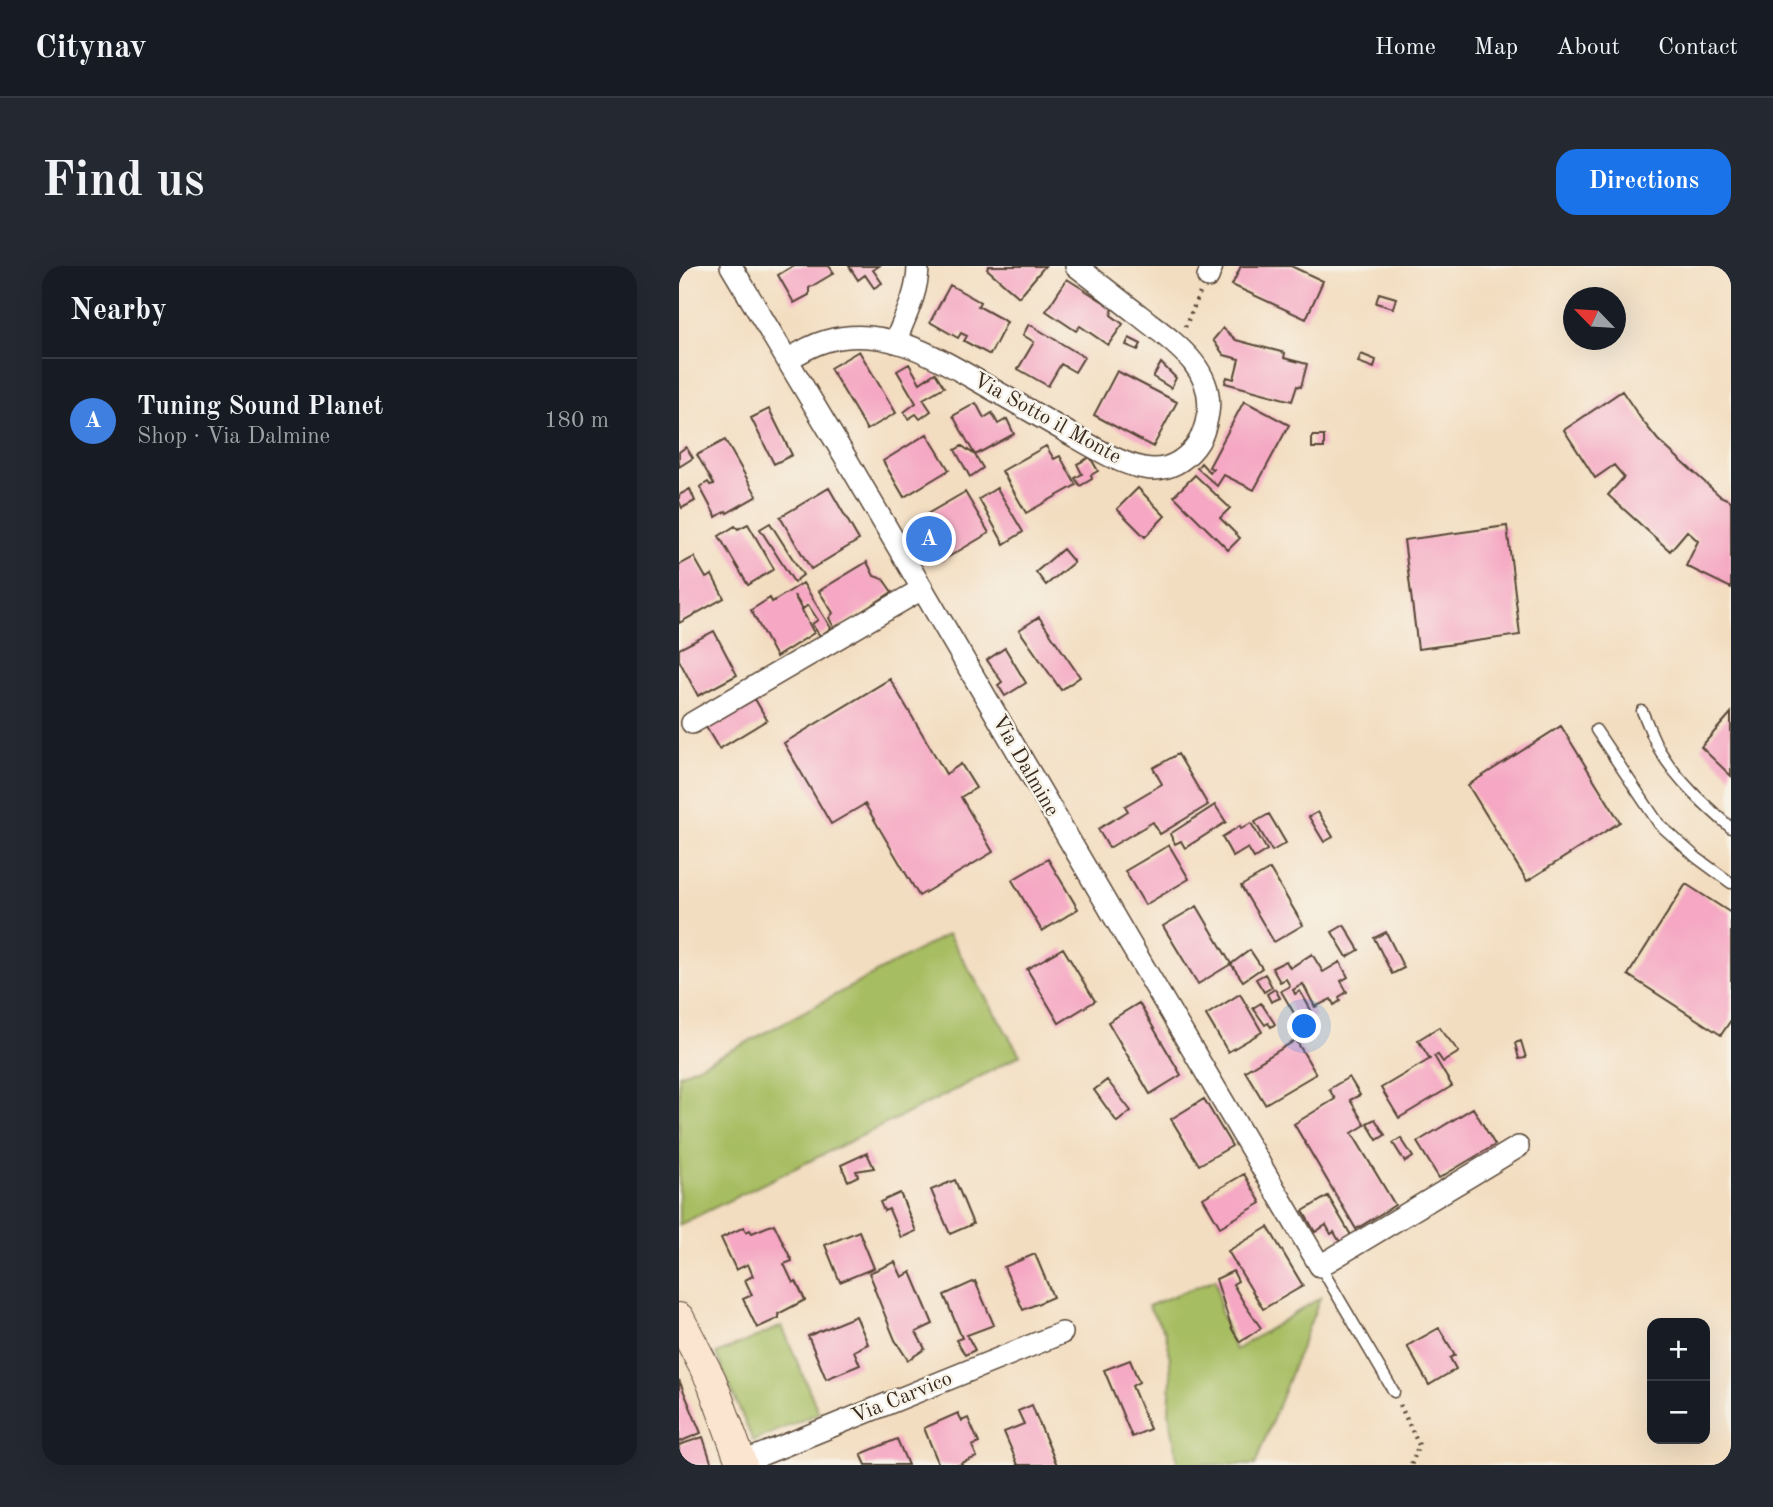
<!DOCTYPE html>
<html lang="en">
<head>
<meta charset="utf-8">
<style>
  :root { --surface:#171b24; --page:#242831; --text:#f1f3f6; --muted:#9ea1a6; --line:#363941; --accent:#1a73e8 }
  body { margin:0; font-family:"Old Standard TT",serif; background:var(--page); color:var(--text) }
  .controls { position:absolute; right:21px; bottom:21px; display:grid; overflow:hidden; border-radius:14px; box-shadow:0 7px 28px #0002 }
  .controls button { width:63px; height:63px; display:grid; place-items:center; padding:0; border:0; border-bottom:2px solid var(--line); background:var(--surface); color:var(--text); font:35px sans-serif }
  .compass { position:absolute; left:884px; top:21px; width:63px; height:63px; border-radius:50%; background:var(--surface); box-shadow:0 7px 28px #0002; rotate:295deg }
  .you { position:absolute; left:626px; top:761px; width:24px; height:24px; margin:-18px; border:5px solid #fff; border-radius:50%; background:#1a73e8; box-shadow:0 0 0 10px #1a73e833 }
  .badge { display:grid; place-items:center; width:46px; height:46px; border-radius:50%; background:var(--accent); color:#fff; font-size:23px; font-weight:700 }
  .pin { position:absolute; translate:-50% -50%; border:4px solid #fff; box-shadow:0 2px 7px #0006 }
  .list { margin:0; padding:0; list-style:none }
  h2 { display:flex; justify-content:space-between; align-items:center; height:91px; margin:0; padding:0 28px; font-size:30px }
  h2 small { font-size:23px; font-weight:400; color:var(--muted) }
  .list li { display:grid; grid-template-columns:46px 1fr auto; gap:21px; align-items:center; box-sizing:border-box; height:126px; padding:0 28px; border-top:2px solid var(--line) }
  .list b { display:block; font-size:26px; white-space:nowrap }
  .list p { margin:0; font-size:23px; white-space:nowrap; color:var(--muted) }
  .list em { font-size:23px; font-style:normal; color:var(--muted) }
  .map { position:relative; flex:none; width:1052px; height:1199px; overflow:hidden; border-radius:21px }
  header { display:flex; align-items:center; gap:42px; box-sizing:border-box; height:98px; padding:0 35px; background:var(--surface); border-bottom:2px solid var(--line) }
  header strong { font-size:33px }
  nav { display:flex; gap:38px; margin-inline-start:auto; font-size:24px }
  .intro { display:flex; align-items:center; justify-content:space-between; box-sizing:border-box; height:168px; padding:0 42px }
  h1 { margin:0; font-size:49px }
  .button { padding:18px 32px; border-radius:21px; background:var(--accent); color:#fff; font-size:24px; font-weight:700 }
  main { display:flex; gap:42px; padding:0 42px }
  aside { flex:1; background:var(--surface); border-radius:21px; box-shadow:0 7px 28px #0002 }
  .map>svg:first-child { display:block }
</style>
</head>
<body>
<header>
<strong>Citynav</strong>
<nav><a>Home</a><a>Map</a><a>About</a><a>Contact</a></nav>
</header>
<div class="intro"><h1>Find us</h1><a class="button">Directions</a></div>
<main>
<aside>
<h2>Nearby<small></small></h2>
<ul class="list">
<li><span class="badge" style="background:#3f7fe0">A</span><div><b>Tuning Sound Planet</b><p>Shop · Via Dalmine</p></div><em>180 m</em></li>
</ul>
</aside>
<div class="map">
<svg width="1052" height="1199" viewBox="0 0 1052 1199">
  <rect width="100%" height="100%" fill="#f7f3e8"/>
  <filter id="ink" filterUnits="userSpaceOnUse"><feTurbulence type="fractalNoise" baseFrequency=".0143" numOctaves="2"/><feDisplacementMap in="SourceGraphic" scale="14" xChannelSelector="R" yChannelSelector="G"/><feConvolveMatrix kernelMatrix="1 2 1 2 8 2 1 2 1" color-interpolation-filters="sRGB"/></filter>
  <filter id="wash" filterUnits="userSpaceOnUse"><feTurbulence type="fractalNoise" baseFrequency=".00686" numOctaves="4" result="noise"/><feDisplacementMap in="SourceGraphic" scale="28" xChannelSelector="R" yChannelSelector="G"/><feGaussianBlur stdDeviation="1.57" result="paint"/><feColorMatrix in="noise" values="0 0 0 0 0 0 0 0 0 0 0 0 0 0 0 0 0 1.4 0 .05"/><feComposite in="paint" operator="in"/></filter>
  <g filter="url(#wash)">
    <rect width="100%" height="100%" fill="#f3ddc0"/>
    <!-- green -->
    <path fill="#a7bd62" stroke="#717440" stroke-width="2" d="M269,668L341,789L280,822L0,959V809L67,777Z
      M537,1013L542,1047L556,1084L641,1032L576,1199L499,1198L490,1146L492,1113L490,1082L486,1066L469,1040Z
      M103,1060L140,1147L74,1175L37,1088Z"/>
    <g id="blocks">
      <!-- building -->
      <path fill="#f5a7c3" d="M114,0H150L155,7L130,22V29L115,37L99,9Z
        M170,0H200L194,4L203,17L195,22L186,9L179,14Z
        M310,0H366L340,31L308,3Z
        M562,0H612L644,15L627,53L553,19Z
        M388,13L434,42L432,49L444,58L429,79L401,60L397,65L367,45Z
        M271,19L301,36L299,40L328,56L311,89L285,75L288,70L282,67L279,72L251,56Z
        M700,27L717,32L714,42L697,37Z
        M350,58L405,91L396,106L382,98L369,120L339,103L355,76L344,69Z
        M544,62L557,74L606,87L605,92L628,98L622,121L618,120L613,135L546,117L548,111L555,113L560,93L545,89L534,74Z
        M450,72L462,78L459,84L447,79Z
        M180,85L217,147L188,164L151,102Z
        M682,88L697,94L695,102L679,96Z
        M482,97L497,112L492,122L474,111Z
        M230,98L241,117L256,107L265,121L244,133L252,145L241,153L237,148L229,153L225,146L237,137L218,105Z
        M438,105L498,136L474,181L415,149Z
        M943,125L962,153L979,174L1041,230L1052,235V322L1007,300L1019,275L1008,265L991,285L929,229L945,211L935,199L916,212L885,164Z
        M565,135L610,159L575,224L545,209L538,220L518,202L522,197L531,207L534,203L530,201Z
        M297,137L305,152L313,147L319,158L328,153L335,168L296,189L304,202L291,211L276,184L283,180L296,189L274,150Z
        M90,143L113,189L95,198L72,152Z
        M248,168L270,204L225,231L204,195Z
        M633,170H645V182H633Z
        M46,174L78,230L48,247L47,245L37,251L21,221L29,216L31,219L35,218L18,189Z
        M367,180L375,193L381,190L397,219L347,247L323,205Z
        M7,181L14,192L0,201V186Z
        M411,191L419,205L412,209L413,213L401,220L396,212L403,208L398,198Z
        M516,209L551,242L541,252L561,272L549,284L495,230Z
        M150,222L180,274L132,303L101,251Z
        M318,222L344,266L325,278L300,233Z
        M459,222L486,250L466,271L438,243Z
        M11,223L16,235L3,242L0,235V229Z
        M286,226L310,267L261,296L236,255Z
        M91,257L124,309L115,316L81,263Z
        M69,258L95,303L69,319L40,270L56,260L59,263Z
        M828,260L841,369L739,383L725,274Z
        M384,283L395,296L367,319L357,306Z
        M15,291L27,312L33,309L45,332L0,357V299Z
        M188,296L195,310L204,313L213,326L156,363L150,352L154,347L140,325Z
        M124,317L152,362L141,370L133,358L139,354L129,339L124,343L115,329L135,367L97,391L72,344L91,332L93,336Z
        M360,351L401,411L382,424L340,364Z
        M35,365L58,409L19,430L0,394V383Z
        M326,382L347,417L326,430L319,419L323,416L308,394Z
        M211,413L267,508L282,498L297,522L282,531L314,586L240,630L186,538L152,558L105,477Z
        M76,433L88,454L40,483L27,461Z
        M1052,447V510L1022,481Z
        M882,460L941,556L848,615L789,519Z
        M499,488L529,539L481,568L474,556L430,582L419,563L449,545L446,540L483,518L474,502Z
        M536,539L547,556L506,582L502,575L496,578L491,568Z
        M639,546L654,571L645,576L630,551Z
        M590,548L607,577L593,585L576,556Z
        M572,557L588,584L575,592L569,582L554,591L543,571L561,560L562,563Z
        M490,579L510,613L466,639L446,605Z
        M369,593L399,643L363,665L333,614Z
        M591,603L624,659L595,676L562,620Z
        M1007,618L1052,647V754L1042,769L949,709Z
        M518,640L552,698L571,684L583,702L564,715L552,698L519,718L484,660Z
        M665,659L680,684L668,691L653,666Z
        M707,666L725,702L713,708L695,672Z
        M384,682L416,735L380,757L348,703Z
        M633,688L644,706L661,696L669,711L662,715L668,726L660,731L661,735L655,739L652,733L636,741L624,718L614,724L616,728L621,725L636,751L625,757L622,752L619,754L602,725L611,720L607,713L601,716L593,702L607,695L611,702Z
        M586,708L593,721L585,726L577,713Z
        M596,723L601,732L592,736L588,728Z
        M561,728L583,766L549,786L527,749Z
        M460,737L502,809L471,828L429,756Z
        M582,737L596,758L592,761L589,757L586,759L574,742Z
        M760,761L780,786L764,796L759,789L755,790L773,820L720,852L702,822L751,793L739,774Z
        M617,774L637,808L586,838L566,805Z
        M842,775L847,792L840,793L836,777Z
        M670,811L681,829L671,834L686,859L673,867L716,939L677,963L615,858L656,833L650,823Z
        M428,814L452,845L438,856L415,824Z
        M525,833L553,880L520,899L492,853Z
        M794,842L816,879L760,912L738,876Z
        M696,853L706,869L698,874L688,857Z
        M722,872L734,891L726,896L714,877Z
        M188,887L195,902L177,905L179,910L169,915L162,899Z
        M565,908L582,937L541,961L524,932Z
        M276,914L294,958L271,968L252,924Z
        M221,927L237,965L222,972L210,943L205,945L201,936Z
        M649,930L673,971L662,978L655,966L652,968L647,959L636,966L624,945Z
        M95,958L113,995L105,998L114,1017L117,1015L126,1034L99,1048L100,1052L78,1062L64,1033L73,1029L66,1014L74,1010L69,998L57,1004L42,972L65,961L67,966L71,964L73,967Z
        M589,961L624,1020L584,1043L549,985Z
        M180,965L195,1002L161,1016L146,979Z
        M356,988L374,1031L344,1044L325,1001Z
        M216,996L223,1011L232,1006L254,1058L237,1066L246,1083L229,1094L216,1074L195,1022L196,1021L190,1007Z
        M554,1005L559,1015L554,1018L566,1039L582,1062L561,1076L553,1063L537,1013Z
        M296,1015L315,1059L288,1069L296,1084L286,1089L277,1074L283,1072L265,1029Z
        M177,1050L189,1078L175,1085L181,1099L147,1113L129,1070Z
        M760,1062L776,1089L771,1092L777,1103L750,1119L728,1080Z
        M451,1094L460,1116L453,1120L471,1163L453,1171L425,1104Z
        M0,1114L22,1167L0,1176Z
        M353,1139L358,1152L378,1199H339L325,1166L345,1158L339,1145Z
        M279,1147L283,1155L289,1152L300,1177L293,1180L298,1191L282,1197L283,1199H260L245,1162Z
        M24,1171L33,1199H0V1179Z
        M218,1173L229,1199H187L182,1188Z"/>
    </g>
  </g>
  <g filter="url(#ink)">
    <use href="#blocks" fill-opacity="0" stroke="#574536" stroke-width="2"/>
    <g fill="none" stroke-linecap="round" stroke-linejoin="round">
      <!-- lane casing -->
      <g stroke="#574536" stroke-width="13">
        <path id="lane" d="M963,445C969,458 974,473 981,485C999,515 1026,539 1052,562
          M917,464L980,558L1018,592L1052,617
          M641,1000L715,1126"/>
      </g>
      <!-- street casing -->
      <g stroke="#574536" stroke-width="24">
        <path id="street" d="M52,0L168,194L450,676L641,1000L839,881
          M529,11L533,0
          M216,76C226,51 239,27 239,0
          M109,94C121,86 133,79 147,75C204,59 254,89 301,116C332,134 362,151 393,169C414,181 441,198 465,202C486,206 503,197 516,181C524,171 527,160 529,147C536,101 491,74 460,49C439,33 418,16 397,0
          M13,457L243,323
          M62,1197L383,1067"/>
      </g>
      <!-- secondary casing -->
      <g stroke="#574536" stroke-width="32">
        <path id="secondary" d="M0,1052L32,1114L63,1199"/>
      </g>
      <!-- path -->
      <path stroke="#574536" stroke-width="4.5" stroke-dasharray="2 5" stroke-linecap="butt" d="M506,61L521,27
        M721,1139L740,1179L732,1199"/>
      <!-- lane -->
      <use href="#lane" stroke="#fff" stroke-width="10"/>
      <!-- street -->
      <use href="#street" stroke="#fff" stroke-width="21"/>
      <!-- secondary -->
      <use href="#secondary" stroke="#fce5d0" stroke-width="30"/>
    </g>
  </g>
  <g text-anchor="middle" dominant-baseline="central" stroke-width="5" stroke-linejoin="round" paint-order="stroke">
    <!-- street labels -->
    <g font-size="21" fill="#3b2a1e" stroke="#f7f3e8">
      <text transform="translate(368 153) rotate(29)">Via Sotto il Monte</text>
      <text transform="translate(346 500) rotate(60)">Via Dalmine</text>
      <text transform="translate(223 1132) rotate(-22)">Via Carvico</text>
    </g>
  </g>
</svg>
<div class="controls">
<button>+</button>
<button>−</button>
</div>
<svg class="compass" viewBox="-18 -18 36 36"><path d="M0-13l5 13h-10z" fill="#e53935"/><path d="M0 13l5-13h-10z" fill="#9ea1a6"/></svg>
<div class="you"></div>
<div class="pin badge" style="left:250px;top:273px;background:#3f7fe0">A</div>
</div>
</main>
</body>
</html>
